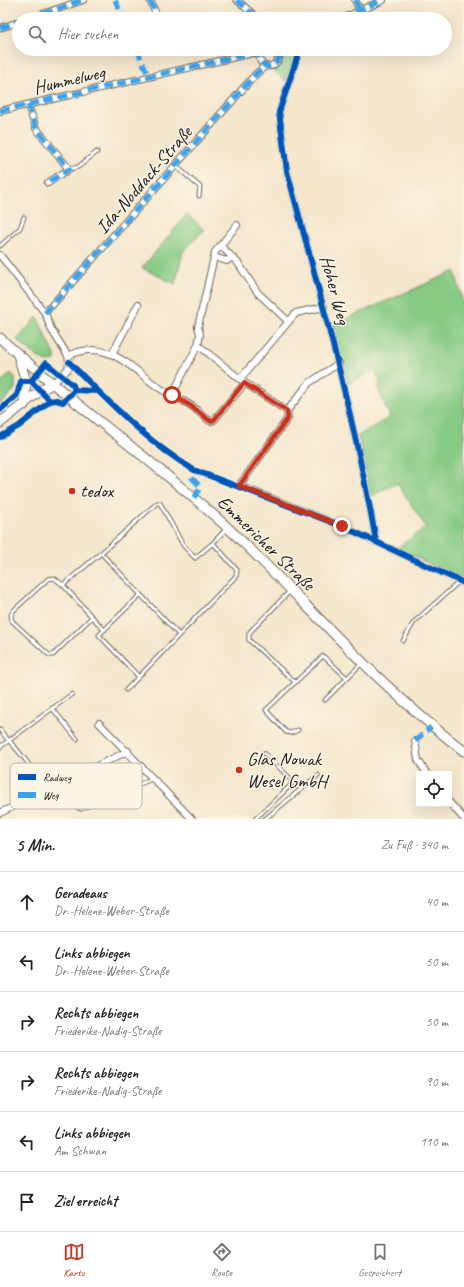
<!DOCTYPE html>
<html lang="de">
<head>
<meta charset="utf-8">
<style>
  :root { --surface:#fff; --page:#f2f2f2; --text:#222; --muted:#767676; --line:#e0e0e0; --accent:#c8321e }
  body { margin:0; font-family:Caveat,sans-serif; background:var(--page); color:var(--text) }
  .controls { position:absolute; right:12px; bottom:12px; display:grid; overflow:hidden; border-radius:0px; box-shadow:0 4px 16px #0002 }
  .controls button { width:36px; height:36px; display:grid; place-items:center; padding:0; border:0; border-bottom:1px solid var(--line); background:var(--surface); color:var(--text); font:20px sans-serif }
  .stop { position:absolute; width:12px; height:12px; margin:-9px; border:3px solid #c8321e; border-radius:50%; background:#fff }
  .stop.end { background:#c8321e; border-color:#fff; box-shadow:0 1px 4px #0008 }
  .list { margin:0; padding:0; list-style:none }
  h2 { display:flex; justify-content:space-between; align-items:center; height:52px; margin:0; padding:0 16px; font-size:17px }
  h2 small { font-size:13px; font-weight:400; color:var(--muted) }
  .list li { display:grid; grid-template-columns:26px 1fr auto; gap:12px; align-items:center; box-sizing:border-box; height:60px; padding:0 16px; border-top:1px solid var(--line) }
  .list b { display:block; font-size:15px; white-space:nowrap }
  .list p { margin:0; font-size:13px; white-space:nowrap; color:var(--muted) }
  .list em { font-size:13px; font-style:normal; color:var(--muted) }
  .icon { flex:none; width:22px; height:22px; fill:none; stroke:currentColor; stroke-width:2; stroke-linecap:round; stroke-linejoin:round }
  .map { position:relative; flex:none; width:464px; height:819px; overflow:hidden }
  .search { position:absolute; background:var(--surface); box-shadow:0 4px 16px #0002; left:12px; right:12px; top:12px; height:44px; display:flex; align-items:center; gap:10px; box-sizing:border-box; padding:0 14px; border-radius:22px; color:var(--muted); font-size:15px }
  .sheet { height:412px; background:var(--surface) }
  nav { display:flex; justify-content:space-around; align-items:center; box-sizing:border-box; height:56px; border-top:1px solid var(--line); background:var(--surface); font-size:11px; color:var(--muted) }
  nav a { display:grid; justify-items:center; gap:2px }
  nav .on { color:var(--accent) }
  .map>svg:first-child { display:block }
</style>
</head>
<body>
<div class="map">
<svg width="464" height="819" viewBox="0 0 464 819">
  <rect width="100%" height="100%" fill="#fcf5e5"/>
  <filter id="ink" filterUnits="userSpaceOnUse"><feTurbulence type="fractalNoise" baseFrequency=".025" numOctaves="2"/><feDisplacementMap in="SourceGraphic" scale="8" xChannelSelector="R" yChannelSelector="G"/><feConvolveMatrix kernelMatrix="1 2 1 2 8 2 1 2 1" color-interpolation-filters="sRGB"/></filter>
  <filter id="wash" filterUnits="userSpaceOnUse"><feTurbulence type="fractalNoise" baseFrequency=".012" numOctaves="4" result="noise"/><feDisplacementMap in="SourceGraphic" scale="16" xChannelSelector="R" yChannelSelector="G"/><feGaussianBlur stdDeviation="0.9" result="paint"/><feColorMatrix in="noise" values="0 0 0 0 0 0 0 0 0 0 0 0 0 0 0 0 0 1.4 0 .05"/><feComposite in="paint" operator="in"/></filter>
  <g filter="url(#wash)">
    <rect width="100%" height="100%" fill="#f5e6cc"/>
    <!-- green -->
    <path fill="#86ca83" stroke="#517350" d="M292,49H297L286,81L273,70Z
      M187,214L204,230L183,252L175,284L142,268Z
      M455,271L464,308V581L397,548L426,527L397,483L371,496L358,436L390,417L378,388L380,381L375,370L347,384L332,325Z
      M37,317L55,355V360C45,368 26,347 17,340Z
      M11,373L15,377V389L0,405V383Z"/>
  </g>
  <g filter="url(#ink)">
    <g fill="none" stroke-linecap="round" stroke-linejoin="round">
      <!-- lane casing -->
      <g stroke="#68635a" stroke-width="5">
        <path id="lane" d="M176,166L200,187L199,196
          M69,169L78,167L97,152
          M0,246L20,228L24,217
          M101,553L63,585L104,630
          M63,585L54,578L48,579L13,611L11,615L12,621L49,655H53L92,617
          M290,591L249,633V640L295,682
          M179,635L101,553L157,503H160L183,545L195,558L213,543
          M403,641L414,622L460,581
          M139,677L99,635L140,595
          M126,690L236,576L237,570L213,543L226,529
          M325,700L362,663
          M52,708L77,739
          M0,730C12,746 32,762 37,782
          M298,730L291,733L286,732L266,710L323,656L347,678
          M0,747L72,694
          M64,782L77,807L81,809L154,778
          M255,819L292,784V780L264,753
          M265,819L318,775"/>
      </g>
      <!-- street casing -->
      <g stroke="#68635a" stroke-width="8">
        <path id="street" d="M150,0L156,14
          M237,0L258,19
          M355,0L360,11
          M29,19L83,0
          M342,19L383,0
          M0,28L19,22
          M264,49L259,56C262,70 274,69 279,58L275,49
          M300,49L279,112L287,171C320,294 354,416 376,541
          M28,105L36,128L69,169L48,183
          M0,111L262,51
          M221,246L232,257
          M0,255L45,313L51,329L68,356L69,362L68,369L53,383
          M214,257L215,252L237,225
          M45,313L256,74L265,66
          M198,345L200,334L198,327L214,257L227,261L232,257L238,263L258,293L288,321
          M112,354L138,305
          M68,356C106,337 130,367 158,387C168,394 180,399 190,405C197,409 203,416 210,421L214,420L245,383
          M240,379L296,313L324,307
          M172,395L198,345L245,383L287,411L288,418L239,486L342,526L464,583
          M287,411L309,383L339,363
          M99,723L192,819
          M415,741L418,760L427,774
          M449,802L464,819
          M0,813L128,751"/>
      </g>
      <!-- secondary casing -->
      <g stroke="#68635a" stroke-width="11">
        <path id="secondary" d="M0,338C73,405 155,461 228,528C307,602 377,686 464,751
          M18,355L26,381L24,405
          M0,423L41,390L53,383"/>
      </g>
      <!-- lane -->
      <use href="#lane" stroke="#fff" stroke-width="3"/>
      <!-- street -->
      <use href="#street" stroke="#fff" stroke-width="6"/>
      <!-- secondary -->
      <use href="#secondary" stroke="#fff" stroke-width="9"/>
      <!-- quiet -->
      <path stroke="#3da2ea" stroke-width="5" stroke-dasharray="10 5" stroke-linecap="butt" d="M115,0L124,19
        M150,0L156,14
        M237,0L258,19
        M355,0L360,11
        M29,19L83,0
        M342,19L382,0
        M0,28L19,22
        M137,49L149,77
        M263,49L259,56C262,70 274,69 279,58L275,49
        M279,58L289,49
        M28,105L36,128L69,169L48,183
        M0,111L262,51
        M45,313L256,74L265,66
        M194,498L200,488L199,485L192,478L194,470
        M415,741L431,727"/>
      <!-- cycleway casing -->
      <g stroke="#fcf5e5" stroke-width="8">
        <path id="cycleway" d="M300,49L279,112L287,171C320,294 354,416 376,541
          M69,362C109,402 146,441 194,470L342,526L464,583
          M31,381L46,363L73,385L75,390
          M0,410L17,395L21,381H31L50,401
          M0,437L19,426L50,401L56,400L63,402L75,390L96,391"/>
      </g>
      <!-- cycleway -->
      <use href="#cycleway" stroke="#0057b8" stroke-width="6"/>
    </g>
  </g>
  <g fill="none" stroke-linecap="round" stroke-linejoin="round" filter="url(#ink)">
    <!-- route -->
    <path stroke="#c8321e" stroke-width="5" d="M172,395L191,406L210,421L214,420L244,383L287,411L288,418L239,486L342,526"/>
  </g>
  <!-- markers -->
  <g fill="#c8321e" stroke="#fcf5e5" stroke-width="1.5">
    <circle cx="72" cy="491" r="4"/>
    <circle cx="239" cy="770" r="4"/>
  </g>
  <g text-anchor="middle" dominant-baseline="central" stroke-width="3" stroke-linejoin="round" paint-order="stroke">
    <!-- street labels -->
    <g font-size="19" fill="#1c1c1c" stroke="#fcf5e5">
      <text transform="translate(69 80) rotate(-13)">Hummelweg</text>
      <text transform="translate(144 180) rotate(-49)">Ida-Noddack-Straße</text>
      <text transform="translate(335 290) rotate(75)">Hoher Weg</text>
      <text transform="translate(266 543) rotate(44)">Emmericher Straße</text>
    </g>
    <!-- poi labels -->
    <g font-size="19" fill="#1c1c1c" stroke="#fcf5e5" text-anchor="start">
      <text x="80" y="491">tedox</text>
      <text x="247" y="759">Glas Nowak<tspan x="247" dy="22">Wesel GmbH</tspan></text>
    </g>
  </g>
  <!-- legend -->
  <rect x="10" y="763" width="132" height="46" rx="6" fill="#fcf5e5" stroke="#b9b4a9" stroke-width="1"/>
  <rect x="18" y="774" width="18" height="6" fill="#0057b8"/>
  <rect x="18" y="792" width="18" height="6" fill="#3da2ea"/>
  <g font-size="11" fill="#1c1c1c">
    <text x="43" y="781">Radweg</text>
    <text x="43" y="799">Weg</text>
  </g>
</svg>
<div class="controls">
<button><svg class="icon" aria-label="locate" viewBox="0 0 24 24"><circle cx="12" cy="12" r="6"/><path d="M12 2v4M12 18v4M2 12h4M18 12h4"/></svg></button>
</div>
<div class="stop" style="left:172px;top:395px"></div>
<div class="stop end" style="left:342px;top:526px"></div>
<div class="search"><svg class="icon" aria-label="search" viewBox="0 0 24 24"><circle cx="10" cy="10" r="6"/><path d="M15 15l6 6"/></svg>Hier suchen</div>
</div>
<section class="sheet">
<h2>5 Min.<small>Zu Fuß · 340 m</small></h2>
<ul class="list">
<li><svg class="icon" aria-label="ahead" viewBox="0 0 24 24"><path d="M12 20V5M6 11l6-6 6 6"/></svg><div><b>Geradeaus</b><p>Dr.-Helene-Weber-Straße</p></div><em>40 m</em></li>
<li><svg class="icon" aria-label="left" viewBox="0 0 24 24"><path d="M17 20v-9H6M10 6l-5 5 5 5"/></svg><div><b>Links abbiegen</b><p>Dr.-Helene-Weber-Straße</p></div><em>50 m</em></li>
<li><svg class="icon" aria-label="right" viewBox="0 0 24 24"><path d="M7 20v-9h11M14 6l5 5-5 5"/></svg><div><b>Rechts abbiegen</b><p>Friederike-Nadig-Straße</p></div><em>50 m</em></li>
<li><svg class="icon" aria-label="right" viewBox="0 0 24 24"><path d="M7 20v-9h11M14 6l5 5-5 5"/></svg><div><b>Rechts abbiegen</b><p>Friederike-Nadig-Straße</p></div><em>90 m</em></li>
<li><svg class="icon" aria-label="left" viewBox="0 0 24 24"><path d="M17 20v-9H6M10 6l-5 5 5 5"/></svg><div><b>Links abbiegen</b><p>Am Schwan</p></div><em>110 m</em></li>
<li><svg class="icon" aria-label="arrive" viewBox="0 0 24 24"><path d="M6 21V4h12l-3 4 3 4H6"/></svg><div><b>Ziel erreicht</b></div></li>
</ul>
</section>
<nav>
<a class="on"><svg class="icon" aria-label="map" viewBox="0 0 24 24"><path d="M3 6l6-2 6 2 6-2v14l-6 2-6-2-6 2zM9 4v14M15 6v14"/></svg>Karte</a>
<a><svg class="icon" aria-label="directions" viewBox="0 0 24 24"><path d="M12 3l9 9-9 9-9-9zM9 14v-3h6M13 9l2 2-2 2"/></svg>Route</a>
<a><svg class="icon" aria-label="saved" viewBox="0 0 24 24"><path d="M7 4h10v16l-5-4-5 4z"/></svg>Gespeichert</a>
</nav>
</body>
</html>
